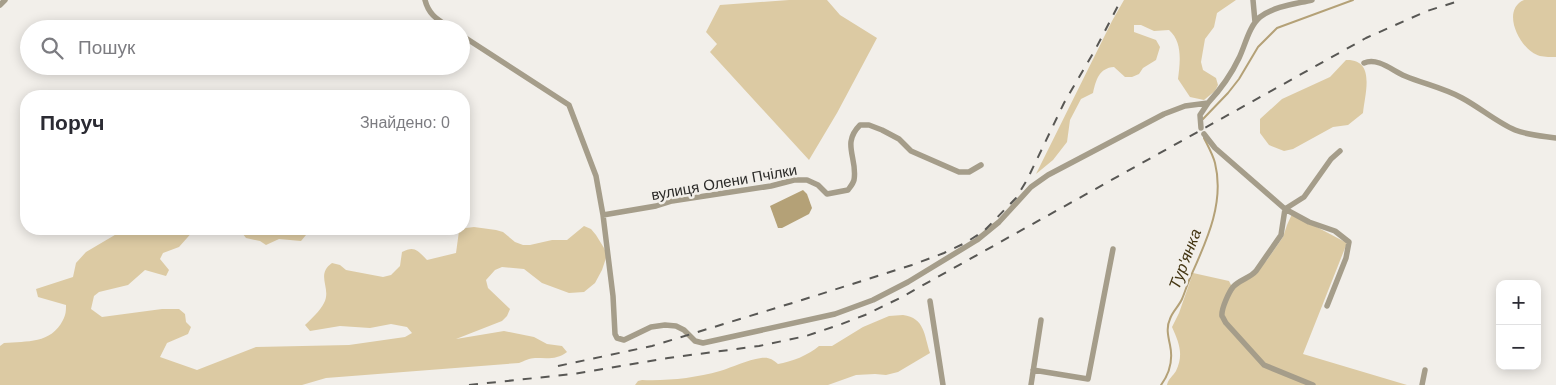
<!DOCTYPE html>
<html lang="uk">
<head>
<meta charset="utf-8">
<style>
  :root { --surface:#fff; --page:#f7f7f7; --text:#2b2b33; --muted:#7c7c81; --line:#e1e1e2 }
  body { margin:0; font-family:Arial,sans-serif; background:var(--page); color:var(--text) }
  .controls { position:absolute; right:15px; bottom:15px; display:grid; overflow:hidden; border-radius:10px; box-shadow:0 2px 12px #0003 }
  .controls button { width:45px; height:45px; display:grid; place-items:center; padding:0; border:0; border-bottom:1px solid var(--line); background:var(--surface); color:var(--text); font:25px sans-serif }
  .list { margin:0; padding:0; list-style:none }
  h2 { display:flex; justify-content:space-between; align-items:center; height:65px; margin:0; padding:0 20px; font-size:21px }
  h2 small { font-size:16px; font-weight:400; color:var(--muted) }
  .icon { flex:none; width:28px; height:28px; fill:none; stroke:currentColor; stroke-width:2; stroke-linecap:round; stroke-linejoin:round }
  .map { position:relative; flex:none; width:1556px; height:385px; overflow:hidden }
  .search { position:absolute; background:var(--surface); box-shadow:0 2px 12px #0003; left:20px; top:20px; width:450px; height:55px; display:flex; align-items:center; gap:12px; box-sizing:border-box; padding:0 18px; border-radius:28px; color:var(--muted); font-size:19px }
  .panel { position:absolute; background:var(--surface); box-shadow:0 2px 12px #0003; left:20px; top:90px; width:450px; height:145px; border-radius:20px }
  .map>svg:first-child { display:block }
</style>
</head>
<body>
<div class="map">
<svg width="1556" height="385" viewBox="0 0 1556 385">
  <rect width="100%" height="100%" fill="#f2efea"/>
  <!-- green -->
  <path fill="#dccaa3" d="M789,0H827L840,15L877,38L837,113L809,160L710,52L717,44L706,32L720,5Z
    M1124,0H1236L1217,13L1214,27L1205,39L1201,62L1203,70L1216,78L1218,85L1215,91L1204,100L1190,97L1178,79C1180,63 1183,42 1169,30L1154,31L1141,25H1134V32L1156,40L1160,47L1156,60L1143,68L1139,74L1132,77H1125L1114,67C1099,68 1096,80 1093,93L1081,99L1070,120L1067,142L1053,160L1036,174L1112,21Z
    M1524,0H1556V57C1551,57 1545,57 1540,56C1520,51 1500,10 1524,0Z
    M1346,60C1376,59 1365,93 1363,113L1348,125L1333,127L1293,149L1284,151L1269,145L1260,133V119L1282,99L1330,77Z
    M1292,214L1347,243L1303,354L1407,385H1167C1168,379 1173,376 1176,371C1184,354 1179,343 1172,327L1179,313L1193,273L1229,281L1231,285L1249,279L1267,260L1283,237L1287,225Z
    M584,226L591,229L596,235L604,248L607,255L602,270L595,283L584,292L569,293L542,283L524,269L502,267L495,270L486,280L488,288L510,309L507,316L502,321L456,339L504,331L534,337L547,344L562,346L567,352C557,360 547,358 535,358C530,358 524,361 519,363L326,378L302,385H0V346L4,343C27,341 51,344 63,320C66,314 66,311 66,305L38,297L36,289L73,277L76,263L86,252L125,229H195L179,247L163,253L160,259L169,270L166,276L145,270L128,285L99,292L94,296L91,309L102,317L162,309H179L185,314L186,322L191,327L188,334L167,343L160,357L197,370L256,347L349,345L405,337L412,333L407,327L391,324L370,328L340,326L310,331L305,325C311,319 320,311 324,303C332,288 315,275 332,263L340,265L346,270L383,277L391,275L400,266L402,252C415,245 418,251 427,260L456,253L459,231L466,228L474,227L496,230L503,232L515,242L523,245H530L552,240H567Z
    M239,229H308L306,231V235L301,241L279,239L266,245L260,241L246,238Z
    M903,315C925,318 924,335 930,353L898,372L886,375L875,374L856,375L828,385H635L638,381L642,380C668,381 695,378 720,371C733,367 747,360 761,358C769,357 772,359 778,364C791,362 809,355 819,346H832L863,327L889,316Z"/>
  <!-- water -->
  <path fill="#b4a177" d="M803,190L807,194L812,208L809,214L782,228H778L770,206Z"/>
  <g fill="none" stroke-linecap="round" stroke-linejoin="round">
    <!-- stream -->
    <path stroke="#b4a177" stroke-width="2" d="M1203,119L1228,93L1239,79L1258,47L1277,28L1353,0
      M1161,385C1170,373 1173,359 1170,345C1168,336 1166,327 1170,319C1172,312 1179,306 1182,299C1185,292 1187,285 1190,278C1206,242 1225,203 1215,163C1213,155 1208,146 1204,138"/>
    <!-- street -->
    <path stroke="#a59d8a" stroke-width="5.5" d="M425,0C429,16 439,20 452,29
      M1253,0L1255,22
      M0,5L5,0
      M461,35L569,105L596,176L603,215L613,296L615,334L617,338L624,340L651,327L665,325L676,326L684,330L695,341L703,343L835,314L873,300L908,282L977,240L999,222L1031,187L1048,175L1164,114L1185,106L1208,103C1220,90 1231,75 1239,58C1245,46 1249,26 1260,17C1275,6 1295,4 1312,0
      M1364,63C1378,57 1393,71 1405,76C1424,84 1444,88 1462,98C1479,107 1498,123 1515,130C1527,135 1543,136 1556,138
      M1201,128L1200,115L1208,103
      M1204,134L1215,148L1285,209L1281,235L1256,271C1250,278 1239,280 1233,287C1229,292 1221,309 1222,316C1223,317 1225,322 1226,323L1264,365L1313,385
      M603,215L656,206L672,201L771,186L794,180H807L818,185L827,194L848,190C850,187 853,184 854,180C858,158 841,144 860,125H869L882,130L899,139L911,151L959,172H969L981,165
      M930,301L943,385
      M1327,306L1346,258L1349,242L1335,231L1309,222L1285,209L1304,197L1331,159L1340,151
      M1033,370L1088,379L1113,249
      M1031,385L1041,320
      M1422,385L1425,370"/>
    <!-- rail -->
    <path stroke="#585754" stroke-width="2" stroke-dasharray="9 9" stroke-linecap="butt" d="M558,366L652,346L802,300L912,265L944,253L965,243L984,231L1016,198L1027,180L1064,103L1095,50L1121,0
      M469,385L573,374L668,358L759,346L806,336L839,325L865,315L900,298L1366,38L1427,11L1462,0"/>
  </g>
  <g text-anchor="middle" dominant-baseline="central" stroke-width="5" stroke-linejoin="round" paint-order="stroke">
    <!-- street labels -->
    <g font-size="15" fill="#2c2b29" stroke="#f2efea">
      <text transform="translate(724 182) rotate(-10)">вулиця Олени Пчілки</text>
    </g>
    <!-- water labels -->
    <g font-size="16" font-style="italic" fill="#443613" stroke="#f2efea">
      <text transform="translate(1185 259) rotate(-69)">Тур'янка</text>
    </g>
  </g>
</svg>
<div class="controls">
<button>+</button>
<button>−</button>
</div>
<div class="search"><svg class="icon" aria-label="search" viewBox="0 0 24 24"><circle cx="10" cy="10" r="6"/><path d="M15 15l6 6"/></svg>Пошук</div>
<section class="panel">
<h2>Поруч<small>Знайдено: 0</small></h2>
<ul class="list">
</ul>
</section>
</div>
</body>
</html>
